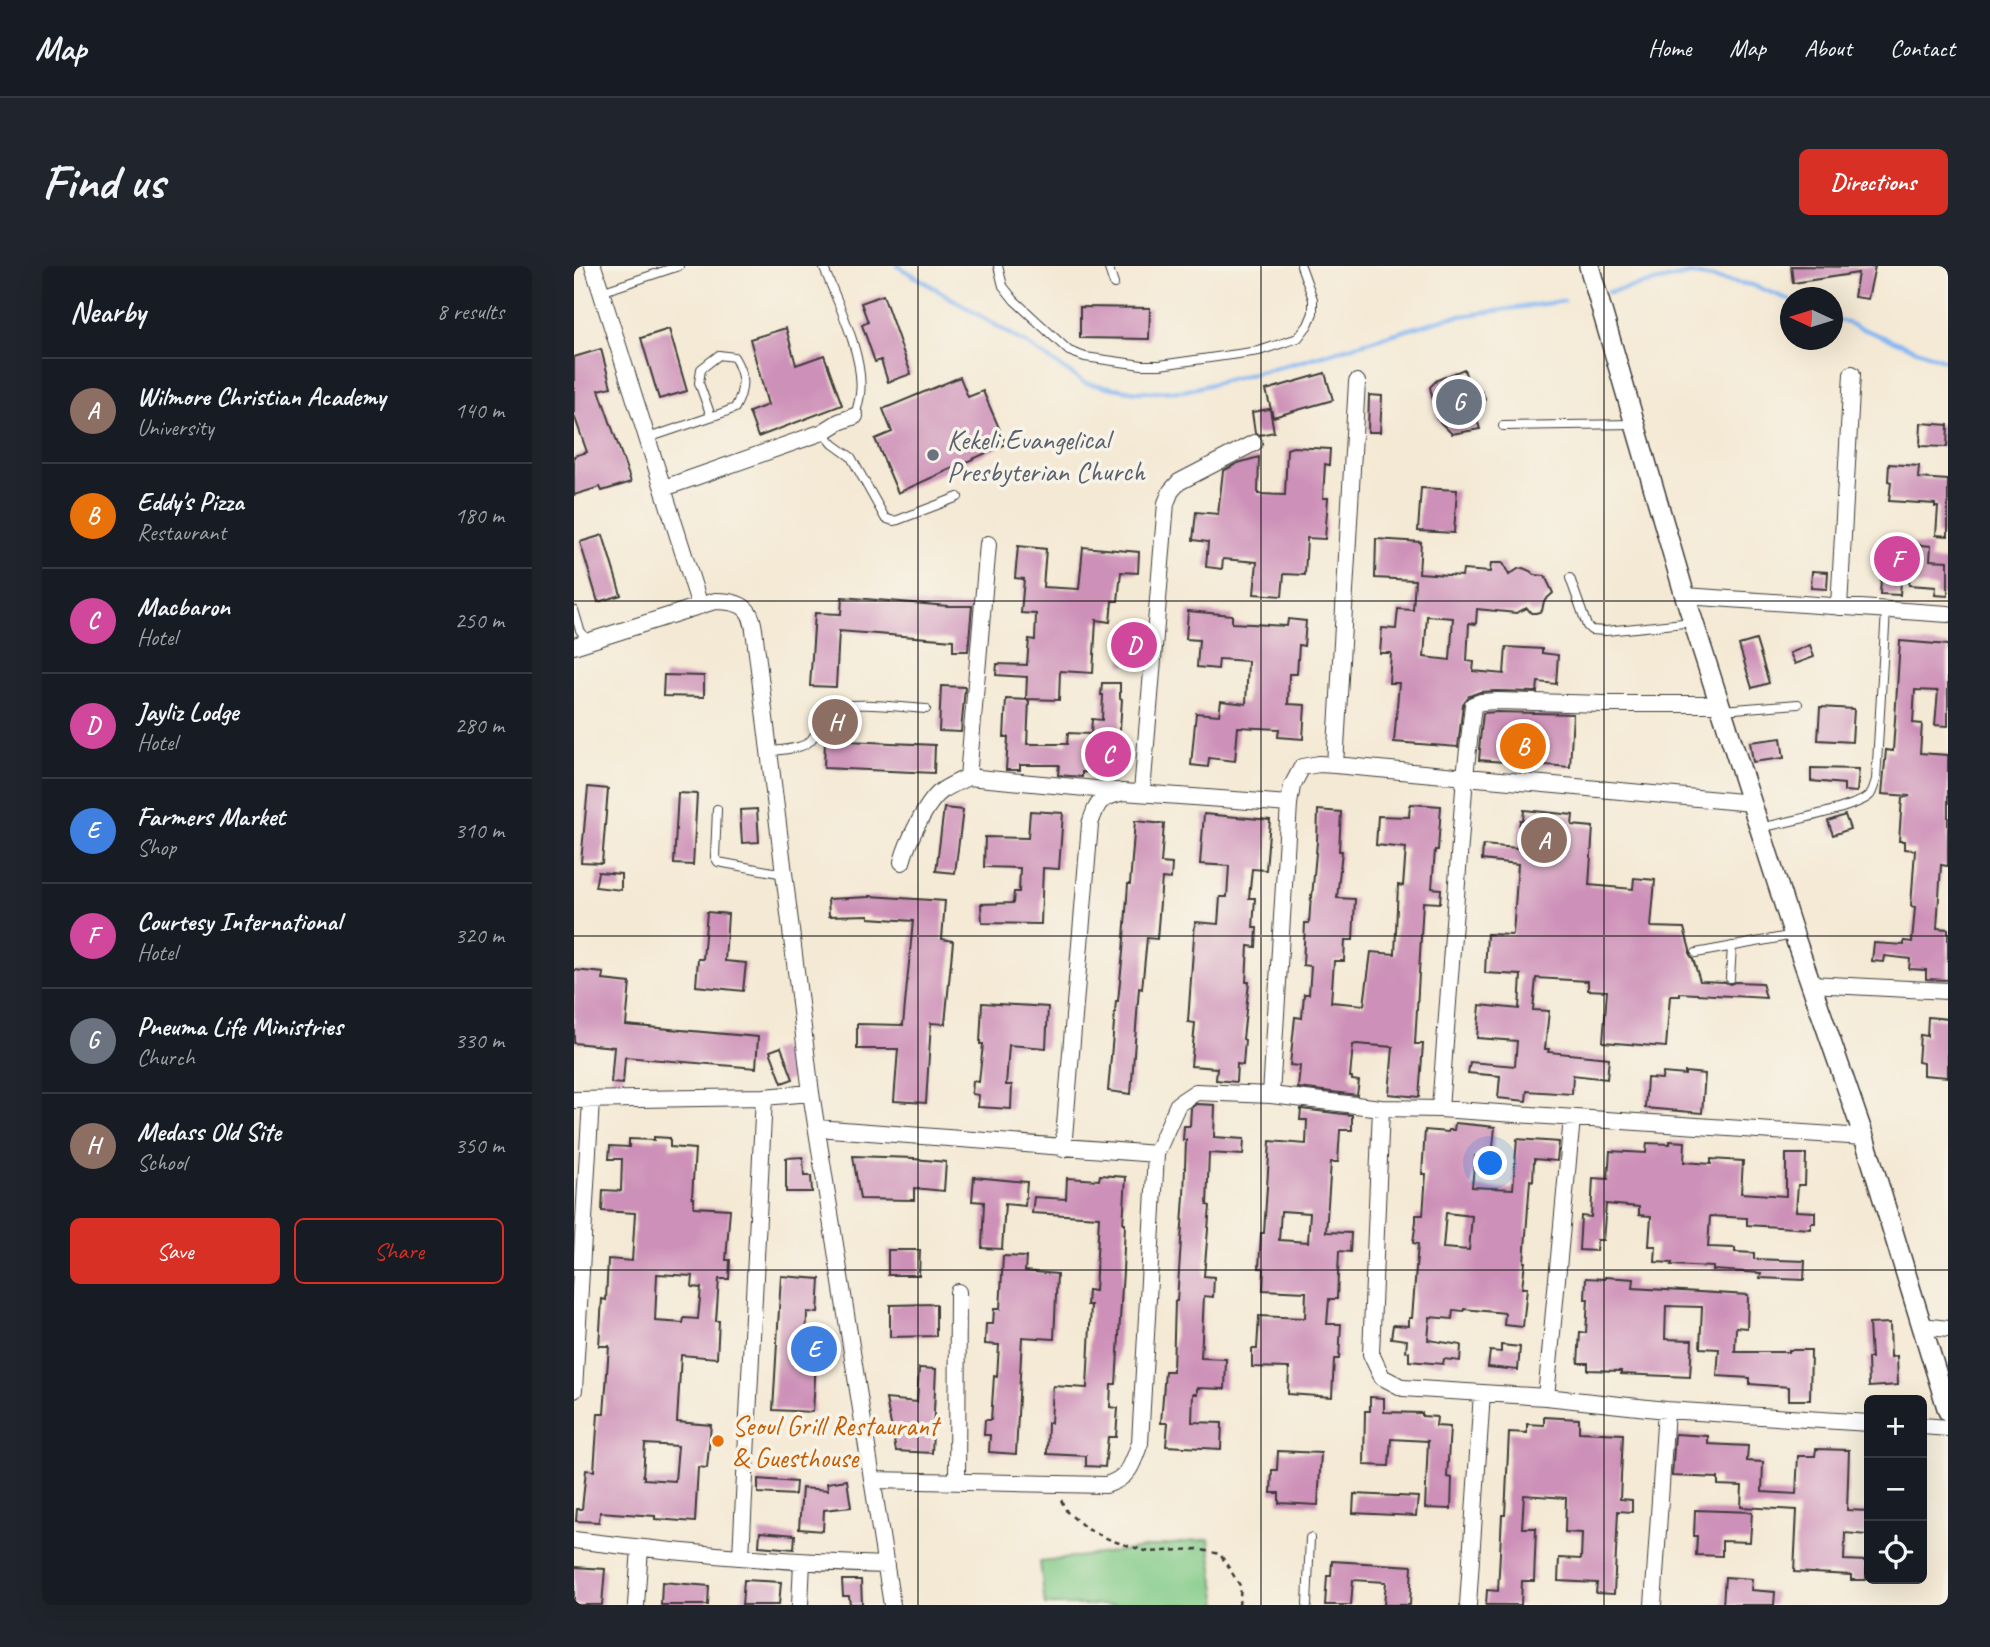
<!DOCTYPE html>
<html lang="en">
<head>
<meta charset="utf-8">
<style>
  :root { --surface:#171b24; --page:#20242c; --text:#f1f3f6; --muted:#9ea1a6; --line:#363941; --accent:#d93025 }
  body { margin:0; font-family:Caveat,sans-serif; background:var(--page); color:var(--text) }
  .controls { position:absolute; right:21px; bottom:21px; display:grid; overflow:hidden; border-radius:10px; box-shadow:0 7px 28px #0002 }
  .controls button { width:63px; height:63px; display:grid; place-items:center; padding:0; border:0; border-bottom:2px solid var(--line); background:var(--surface); color:var(--text); font:35px sans-serif }
  .compass { position:absolute; left:1206px; top:21px; width:63px; height:63px; border-radius:50%; background:var(--surface); box-shadow:0 7px 28px #0002; rotate:274deg }
  .you { position:absolute; left:917px; top:898px; width:24px; height:24px; margin:-18px; border:5px solid #fff; border-radius:50%; background:#1a73e8; box-shadow:0 0 0 10px #1a73e833 }
  .badge { display:grid; place-items:center; width:46px; height:46px; border-radius:50%; background:var(--accent); color:#fff; font-size:23px; font-weight:700 }
  .pin { position:absolute; translate:-50% -50%; border:4px solid #fff; box-shadow:0 2px 7px #0006 }
  .list { margin:0; padding:0; list-style:none }
  h2 { display:flex; justify-content:space-between; align-items:center; height:91px; margin:0; padding:0 28px; font-size:30px }
  h2 small { font-size:23px; font-weight:400; color:var(--muted) }
  .list li { display:grid; grid-template-columns:46px 1fr auto; gap:21px; align-items:center; box-sizing:border-box; height:105px; padding:0 28px; border-top:2px solid var(--line) }
  .list b { display:block; font-size:26px; white-space:nowrap }
  .list p { margin:0; font-size:23px; white-space:nowrap; color:var(--muted) }
  .list em { font-size:23px; font-style:normal; color:var(--muted) }
  .actions { display:flex; gap:14px; padding:21px 28px }
  .actions a { flex:1; padding:16px 0; border:2px solid var(--accent); border-radius:10px; text-align:center; font-size:24px; color:var(--accent) }
  .actions .main { background:var(--accent); color:#fff }
  .icon { flex:none; width:38px; height:38px; fill:none; stroke:currentColor; stroke-width:2; stroke-linecap:round; stroke-linejoin:round }
  .map { position:relative; flex:none; width:1374px; height:1339px; overflow:hidden; border-radius:10px }
  header { display:flex; align-items:center; gap:42px; box-sizing:border-box; height:98px; padding:0 35px; background:var(--surface); border-bottom:2px solid var(--line) }
  header strong { font-size:33px }
  nav { display:flex; gap:38px; margin-inline-start:auto; font-size:24px }
  .intro { display:flex; align-items:center; justify-content:space-between; box-sizing:border-box; height:168px; padding:0 42px }
  h1 { margin:0; font-size:49px }
  .button { padding:18px 32px; border-radius:10px; background:var(--accent); color:#fff; font-size:24px; font-weight:700 }
  main { display:flex; gap:42px; padding:0 42px }
  aside { flex:1; background:var(--surface); border-radius:10px; box-shadow:0 7px 28px #0002 }
  .map>svg:first-child { display:block }
</style>
</head>
<body>
<header>
<strong>Map</strong>
<nav><a>Home</a><a>Map</a><a>About</a><a>Contact</a></nav>
</header>
<div class="intro"><h1>Find us</h1><a class="button">Directions</a></div>
<main>
<aside>
<h2>Nearby<small>8 results</small></h2>
<ul class="list">
<li><span class="badge" style="background:#8d6e63">A</span><div><b>Wilmore Christian Academy</b><p>University</p></div><em>140 m</em></li>
<li><span class="badge" style="background:#e8710a">B</span><div><b>Eddy's Pizza</b><p>Restaurant</p></div><em>180 m</em></li>
<li><span class="badge" style="background:#d1479c">C</span><div><b>Macbaron</b><p>Hotel</p></div><em>250 m</em></li>
<li><span class="badge" style="background:#d1479c">D</span><div><b>Jayliz Lodge</b><p>Hotel</p></div><em>280 m</em></li>
<li><span class="badge" style="background:#3f7fe0">E</span><div><b>Farmers Market</b><p>Shop</p></div><em>310 m</em></li>
<li><span class="badge" style="background:#d1479c">F</span><div><b>Courtesy International</b><p>Hotel</p></div><em>320 m</em></li>
<li><span class="badge" style="background:#6b7280">G</span><div><b>Pneuma Life Ministries</b><p>Church</p></div><em>330 m</em></li>
<li><span class="badge" style="background:#8d6e63">H</span><div><b>Medass Old Site</b><p>School</p></div><em>350 m</em></li>
</ul>
<div class="actions"><a class="main">Save</a><a>Share</a></div>
</aside>
<div class="map">
<svg width="1374" height="1339" viewBox="0 0 1374 1339">
  <rect width="100%" height="100%" fill="#f7f3e8"/>
  <filter id="ink" filterUnits="userSpaceOnUse"><feTurbulence type="fractalNoise" baseFrequency=".0143" numOctaves="2"/><feDisplacementMap in="SourceGraphic" scale="14" xChannelSelector="R" yChannelSelector="G"/><feConvolveMatrix kernelMatrix="1 2 1 2 8 2 1 2 1" color-interpolation-filters="sRGB"/></filter>
  <filter id="wash" filterUnits="userSpaceOnUse"><feTurbulence type="fractalNoise" baseFrequency=".00686" numOctaves="4" result="noise"/><feDisplacementMap in="SourceGraphic" scale="28" xChannelSelector="R" yChannelSelector="G"/><feGaussianBlur stdDeviation="1.57" result="paint"/><feColorMatrix in="noise" values="0 0 0 0 0 0 0 0 0 0 0 0 0 0 0 0 0 1.4 0 .05"/><feComposite in="paint" operator="in"/></filter>
  <g filter="url(#wash)">
    <rect width="100%" height="100%" fill="#f4e9d4"/>
    <!-- green -->
    <path fill="#81ca87" stroke="#4e7352" stroke-width="2" d="M635,1273L644,1339H471L466,1296Z"/>
    <g fill="none" stroke-linecap="round" stroke-linejoin="round">
      <!-- stream -->
      <path stroke="#85b7f2" stroke-width="4.5" d="M324,0L451,77L511,117L563,126L610,125L729,95L873,52L990,35
        M1035,26L1116,8L1178,19L1216,34
        M1258,51L1374,96"/>
    </g>
    <g id="blocks">
      <!-- building -->
      <path fill="#cd90b8" fill-rule="evenodd" d="M1217,0L1286,1L1301,0L1294,33L1280,31L1284,7L1219,17Z
        M309,29L337,108L314,116L307,94L301,96L288,59L294,56L287,37Z
        M506,41L576,42L575,73L506,72Z
        M212,62L222,99L250,89L268,139L184,171L175,146L194,139L176,73Z
        M95,63L113,125L85,133L67,72Z
        M27,83L37,121L25,124L57,216L28,225L26,221L0,229V190L13,186L0,149V91Z
        M890,103L896,122H903L908,126L911,132L910,141L900,145L906,163L878,168L863,153L856,121L863,114Z
        M751,107L759,134L699,151L692,124Z
        M386,111L394,131L409,125L432,178L324,227L301,173L318,166L309,143Z
        M795,129L808,130L806,166H794Z
        M696,143L700,166L686,169L681,167L678,146Z
        M1347,157L1374,159L1373,181L1346,180Z
        M719,181L756,183L755,199L751,198L749,232H754L751,273L733,272L731,309L710,308L708,330L680,328L683,296L649,293L648,303L632,301L634,276L619,274L622,246L644,248L649,205L664,197L685,191L684,228L711,229L713,183Z
        M1315,198L1345,200L1344,212L1374,214V270L1362,269L1364,241H1361V238L1315,235L1317,216L1314,215Z
        M847,222L883,224L880,267L844,265Z
        M29,269L47,329L24,336L6,276Z
        M802,273L847,276L845,307L888,310L889,304L916,306L917,297H929L935,309L944,303L949,302L956,305L961,309L971,310L979,327L970,335L968,345L962,347H957L953,342L942,347L903,343L902,358L895,357L893,395L900,396L899,405L930,408L932,381L968,383V387L984,389L982,418L964,416L963,426L922,425L906,426L895,430L889,438L884,481L820,476L825,417H815L817,387H806L808,362L822,363L824,343L839,344L841,314L801,312ZM853,350L879,352L876,394L850,391Z
        M1338,278L1357,280L1356,294L1374,295V330L1361,329L1362,321L1335,319Z
        M444,280L472,283L469,321L505,323L509,281L565,286L564,307L547,306L544,335H538L536,356L522,354L519,407L486,405L485,434L452,433L453,411L422,409L423,398L453,399L455,373L461,374L462,348L447,347L450,313L441,312Z
        M1238,305L1254,306L1253,323L1237,322Z
        M1307,313L1327,315L1326,329L1306,328Z
        M268,331L374,340H398L394,385H379V374L265,365L262,421L236,420L241,347L267,348Z
        M614,345L658,349V357L713,360L714,353L732,355L730,380L725,379L723,408H715L714,438L731,439L729,473L704,471L705,463L664,461L661,495L635,492L634,501L617,499L622,447L645,449L647,435L672,438L674,395L645,393L644,403L623,401L625,374L612,373Z
        M1182,374L1195,417L1178,422L1165,379Z
        M1326,375L1374,379V460L1361,459L1364,425L1341,424L1339,457L1348,458L1346,487L1374,489V600L1367,599L1363,662L1374,663V714L1352,713V704L1335,703L1336,693L1311,690L1310,696L1298,695L1300,677L1330,679V675L1338,676L1341,641L1337,640L1341,584L1330,583V575H1325L1328,532L1336,530L1308,528L1312,484L1319,485Z
        M549,377L566,378L564,400L547,399Z
        M1236,379L1240,391L1221,398L1216,387Z
        M90,409L130,410V431L89,430Z
        M528,417H546V432L548,433L543,508L508,506V511L484,509L485,499H446V504H432L434,471H430L432,433L455,434L453,478H493L494,467L517,468L518,453L528,454L529,429H527Z
        M367,420L391,421L387,466L365,465Z
        M1246,441L1280,443L1278,476L1244,474Z
        M923,446L999,448L996,501L905,494L906,483H905L909,447Z
        M1207,472L1210,492L1179,496L1176,476Z
        M251,474L361,479L360,507L250,502Z
        M1237,502L1285,503L1283,526L1270,525V518L1237,515Z
        M14,521L34,523L28,597L7,596Z
        M104,527L123,528L119,599L100,598Z
        M836,538L867,540L864,584H861L858,622L867,623L866,637L849,636L841,778H849L845,831L815,828L819,781L782,778L779,779L776,811H778V814L785,815L783,829L724,822L726,800L716,799L721,751L728,752L730,728H735L737,700L729,699L731,657H735L737,630L738,631L743,576L744,544L767,546L765,585H768L763,632L781,633L779,674H771L770,695H760L757,736L790,739L797,686L821,688L824,619L829,620L832,582L802,579L804,550L835,551Z
        M370,542L389,544L381,607L362,605Z
        M183,543L185,576L168,577L166,544Z
        M950,544L999,549L998,559L1019,561L1015,619L1059,623L1060,612L1081,614L1077,661L1110,662L1116,684V689L1119,693L1126,715L1151,716L1156,718L1161,716L1188,717L1192,732L1106,727V730H1096L1092,781L1029,776L1033,725L1014,724V715L962,712L959,744L975,745L971,783H975L974,786L1035,792L1033,813L999,809L998,828L953,825L952,835L924,832L926,810L894,807L896,796L941,800L943,775L903,772L906,739L945,743L947,709L911,707L913,668L939,669L944,598L908,594L909,579L943,582L946,554H949Z
        M456,545L489,547L485,603L469,602L467,658L408,657L407,638L439,637L440,626H445L446,602L410,601L411,571L454,572Z
        M630,548L696,554L692,604L678,603L675,632H681L679,662H683L682,681L674,680L672,716H675L669,773L671,774L669,799L663,798L662,816L642,814L643,802L617,800L621,757L614,756L621,656L644,658L646,631H653L655,600L626,598Z
        M1271,549L1276,563L1259,569L1254,555Z
        M561,555L590,558L587,597L598,598L597,613L588,612L583,673L573,672L568,723L565,722L557,828L534,825L542,735H544L549,686L554,618H556Z
        M24,606L47,608V624L21,621Z
        M296,630L371,635L368,673L379,675L371,758L357,757L352,837L320,835L324,783H283V758L329,759L339,655L295,652V649L255,650L254,633L296,631Z
        M133,646L154,648L151,695L172,697L169,725L122,720L124,693H129Z
        M0,704L30,707L29,714L56,717L52,759L184,771L182,802L51,791L49,818L37,817L40,781L0,777Z
        M408,737L474,741L472,782L435,779L432,819H438L437,843L404,841L405,829L398,828L399,815L405,816L409,778H406Z
        M1354,751L1374,753V811L1349,809V797L1344,796L1346,769L1353,770Z
        M207,781L219,813L208,817L196,785Z
        M1111,806L1131,808L1128,847L1071,842L1073,812L1088,813L1089,807L1111,809Z
        M622,838L641,839L640,871L670,873L669,889L635,887L633,939L636,940L630,1010L640,1011L639,1031L630,1030L627,1092L652,1093L651,1123L623,1122V1128H619L618,1156L648,1157L647,1183L592,1180L594,1157H587L591,1105H599L601,1035H603L610,930L612,874H609L610,860H616L617,842Z
        M727,843L778,849V864H766L764,896H757L752,966L777,967L776,986L765,985L763,1033H755L753,1058H767L765,1093H760L758,1131L714,1128L715,1102L678,1101V1083H683L685,1050L731,1052L732,1026L689,1024L690,1002H685L687,967H690L696,875L732,878L733,854H726ZM707,945L736,947L734,976L705,974Z
        M881,857L921,861L918,891L901,890L898,921L939,923L943,873L985,876L983,895L960,893L959,915L956,914L950,996H951L948,1022H953L949,1061L930,1059L931,1047L890,1043V1045L879,1044L878,1053L856,1051L854,1074L887,1079L886,1095L870,1093L869,1098L835,1095V1086L832,1085L833,1074L817,1072L819,1059L835,1060V1052H838L844,978L839,977L842,955V949H849L852,908H848L851,864L874,866L875,864H880ZM872,947L898,950L895,984L869,982Z
        M80,871L96,872V881L121,883L118,932H120V941L156,943L152,994H156L155,1013H145L142,1055H145L143,1092L107,1089L103,1156L137,1159L133,1202L124,1201L121,1256L81,1253V1250L26,1246L25,1256L2,1255L3,1243H8L12,1204L20,1205L24,1148H30L35,1080H25L28,1033L32,1034L34,993L58,995L61,947L28,945L29,924L47,925L48,893H35L36,880L55,881V873L80,874ZM83,1008L119,1010L118,1021L127,1022L124,1053L110,1052L109,1057L81,1055ZM71,1178L104,1180L101,1215L70,1213V1210H69Z
        M1096,875L1111,876L1110,896L1137,898V893L1169,895L1167,927L1212,930V888H1232L1231,919H1224L1222,945L1241,946V957H1237V963L1173,959V952L1136,950L1134,981L1161,982V986L1180,987V993L1231,995L1230,1014L1186,1012L1187,1007L1139,1004V1001L1097,999L1098,997L1081,996L1082,980H1075L1077,950L1065,949V941L1032,938L1029,974H1023L1022,985L1005,984L1007,950L1017,951L1019,912L1034,913L1036,885L1072,887L1073,877L1096,878Z
        M279,890L340,892V893L372,896L370,925L340,922V934L286,933Z
        M229,891L230,910H237L238,926H212V892Z
        M526,909L552,911L549,958H551L549,1005L542,1118H537L536,1141L544,1142L542,1171H534L531,1201L512,1200V1190L473,1188L474,1157H477L479,1120L513,1122L517,1039H513L514,1024L521,1025L525,951L458,947L460,931L492,933L493,912L525,914Z
        M400,911L453,916L451,940L431,938L428,983L408,982L410,936L398,935Z
        M314,984H346L345,1009H314Z
        M429,990L452,991L451,1005L483,1008L480,1073L448,1071L442,1188L415,1186L416,1169H410L411,1154H417L420,1110L423,1111L425,1079L411,1078L412,1058H419L420,1043H426Z
        M207,1010L246,1013L244,1047L233,1046L232,1073L249,1074L248,1095H242L239,1146L199,1144Z
        M1031,1011L1060,1013L1059,1022L1174,1029L1173,1062L1162,1061L1161,1086H1215V1084H1237L1236,1134H1215V1121L1176,1118V1112L1143,1110L1145,1083L1126,1082L1128,1041L1092,1040L1091,1073L1118,1074L1116,1111L1047,1108V1105L1014,1104V1097H1004L1006,1066L1012,1067L1014,1033H1011L1012,1012L1031,1013Z
        M362,1038V1070L316,1071V1039Z
        M1316,1057L1317,1091L1323,1090L1324,1119L1295,1121L1294,1092H1297L1295,1058Z
        M927,1079L946,1081L944,1104L914,1101L916,1085L927,1086Z
        M345,1102L362,1103L358,1187L322,1185L312,1133L343,1136Z
        M796,1131L810,1132V1146L848,1147V1150L863,1151L862,1160L876,1161L873,1211L878,1212L877,1243L851,1242L854,1175L817,1173L815,1200L790,1199L791,1145H796Z
        M970,1151L1005,1153V1166L1049,1168L1046,1233L1058,1234V1246L1044,1245L1040,1328L1022,1327L1023,1317L984,1315L985,1292L1007,1293L1008,1267L991,1266L992,1232L950,1229L948,1262H962L960,1315H948L947,1339H912L913,1324L924,1325L928,1249H931L935,1166L953,1167V1158L970,1159Z
        M1101,1168L1134,1170V1178L1174,1180L1173,1195L1189,1196L1188,1226L1222,1228L1224,1190H1241L1242,1183L1275,1184L1273,1244L1294,1245L1293,1269L1271,1267L1270,1294L1293,1295L1292,1314H1277V1309L1220,1306L1223,1244L1167,1241L1168,1220L1144,1219V1212L1098,1210Z
        M704,1185L747,1187L744,1239L705,1237V1227H697L698,1204H703Z
        M184,1213L222,1216L221,1229L184,1227Z
        M273,1214L277,1241L250,1244L249,1265L225,1263L228,1222L254,1224L253,1217Z
        M780,1228L844,1231L842,1250L779,1247Z
        M1121,1244L1178,1246L1176,1276L1148,1275V1290L1122,1289L1123,1270H1120Z
        M186,1266L221,1269L220,1283L185,1280Z
        M758,1295L838,1300L836,1339H810L812,1316L779,1314L777,1339H751L753,1310H757Z
        M0,1301L31,1303L28,1339H0Z
        M1151,1311L1178,1313L1177,1324L1201,1326L1200,1339H1149Z
        M170,1314L207,1316L205,1339H168Z
        M268,1314H287L288,1338H276L275,1330H269Z
        M88,1316L135,1320L134,1339H87Z"/>
    </g>
  </g>
  <g filter="url(#ink)">
    <use href="#blocks" fill-opacity="0" stroke="#3c3b38" stroke-width="2"/>
    <g fill="none" stroke-linecap="round" stroke-linejoin="round">
      <!-- service casing -->
      <g stroke="#3c3b38" stroke-width="10">
        <path id="service" d="M249,0C263,35 291,91 286,128C285,136 283,143 281,150
          M424,0L429,20L440,34L495,85L511,91L568,99H586L685,85L724,72L734,59L739,47V33L727,0
          M534,0L540,18
          M27,26L105,0
          M929,160L1061,158
          M249,166L259,178L277,191L311,252L319,255L324,254L384,231
          M74,172L151,146L161,142C171,123 171,109 160,91L145,89L127,103L125,117L137,150
          M996,312L1013,360L1017,364L1032,365L1120,356
          M0,344L6,364L14,376
          M1148,444L1224,438
          M195,486C207,483 228,484 237,474C245,465 247,450 259,443C275,434 331,442 352,443
          M143,543L141,591L144,596L210,608
          M1186,562C1207,557 1284,542 1296,529C1299,525 1300,519 1302,514L1312,344
          M1122,687L1220,669
          M1156,712L1158,680
          M733,1339L736,1272"/>
      </g>
      <!-- minor casing -->
      <g stroke="#3c3b38" stroke-width="18">
        <path id="minor" d="M19,0L126,340
          M90,222L249,166L265,156L281,150
          M414,278L394,511L543,525
          M1111,330L1374,348
          M1265,341L1278,108
          M0,380L141,335C182,335 178,352 183,387L237,827L318,1339
          M761,499L1178,537
          M568,526L592,237L597,225L605,216L680,177
          M328,596C333,577 353,534 369,524C377,519 386,515 394,511
          M1236,718L1374,725
          M697,829L715,538L718,520L728,501L745,498L761,499L783,116
          M0,834L190,831
          M807,842L797,1088L808,1111L829,1122L972,1131L1092,1144L1295,1157
          M866,843L891,510L899,439L907,436L923,435L1029,438H1146
          M243,862L582,888
          M489,883L516,558C524,535 524,533 549,526L715,538
          M1348,1060L1374,1063
          M0,1124L17,834
          M972,1131L998,852
          M1348,1160L1374,1162
          M299,1214L532,1219C556,1211 558,1199 566,1177L582,888L604,838L622,826L697,829L807,842L866,843L1290,871
          M383,1216L384,1026
          M0,1274C104,1287 208,1296 312,1299
          M167,1290L190,831L237,827
          M62,1339L66,1282
          M226,1339L228,1296
          M894,1339L908,1127
          M1079,1339L1092,1144"/>
      </g>
      <!-- tertiary casing -->
      <g stroke="#3c3b38" stroke-width="22">
        <path id="tertiary" d="M1015,0L1111,330L1220,669L1290,871L1374,1145"/>
      </g>
      <!-- path -->
      <path stroke="#3c3b38" stroke-width="2.5" stroke-dasharray="5 5" stroke-linecap="butt" d="M487,1234L493,1246L513,1263L539,1275L575,1286L623,1283L646,1288L667,1321L665,1339"/>
      <!-- service -->
      <use href="#service" stroke="#fff" stroke-width="8"/>
      <!-- minor -->
      <use href="#minor" stroke="#fff" stroke-width="16"/>
      <!-- tertiary -->
      <use href="#tertiary" stroke="#fff" stroke-width="19"/>
    </g>
  </g>
  <!-- grid -->
  <path fill="none" stroke="#1c1c1c" stroke-width="2" stroke-opacity="0.55" d="M344,0V1339M687,0V1339M1030,0V1339M0,335H1374M0,670H1374M0,1004H1374"/>
  <!-- markers -->
  <circle fill="#6b7280" stroke="#f7f3e8" stroke-width="2.5" cx="359" cy="189" r="7"/>
  <circle fill="#e8710a" stroke="#f7f3e8" stroke-width="2.5" cx="144" cy="1175" r="7"/>
  <g text-anchor="middle" dominant-baseline="central" stroke-width="7" stroke-linejoin="round" paint-order="stroke">
    <!-- worship labels -->
    <g font-size="28" fill="#5b616d" stroke="#f7f3e8" text-anchor="start">
      <text x="373" y="173">Kekeli Evangelical<tspan x="373" dy="32">Presbyterian Church</tspan></text>
    </g>
    <!-- food labels -->
    <g font-size="28" fill="#c56008" stroke="#f7f3e8" text-anchor="start">
      <text x="158" y="1159">Seoul Grill Restaurant<tspan x="158" dy="32">&amp; Guesthouse</tspan></text>
    </g>
  </g>
</svg>
<div class="controls">
<button>+</button>
<button>−</button>
<button><svg class="icon" aria-label="locate" viewBox="0 0 24 24"><circle cx="12" cy="12" r="6"/><path d="M12 2v4M12 18v4M2 12h4M18 12h4"/></svg></button>
</div>
<svg class="compass" viewBox="-18 -18 36 36"><path d="M0-13l5 13h-10z" fill="#e53935"/><path d="M0 13l5-13h-10z" fill="#9ea1a6"/></svg>
<div class="you"></div>
<div class="pin badge" style="left:970px;top:574px;background:#8d6e63">A</div>
<div class="pin badge" style="left:949px;top:480px;background:#e8710a">B</div>
<div class="pin badge" style="left:534px;top:488px;background:#d1479c">C</div>
<div class="pin badge" style="left:560px;top:379px;background:#d1479c">D</div>
<div class="pin badge" style="left:240px;top:1083px;background:#3f7fe0">E</div>
<div class="pin badge" style="left:1323px;top:293px;background:#d1479c">F</div>
<div class="pin badge" style="left:885px;top:136px;background:#6b7280">G</div>
<div class="pin badge" style="left:261px;top:456px;background:#8d6e63">H</div>
</div>
</main>
</body>
</html>
